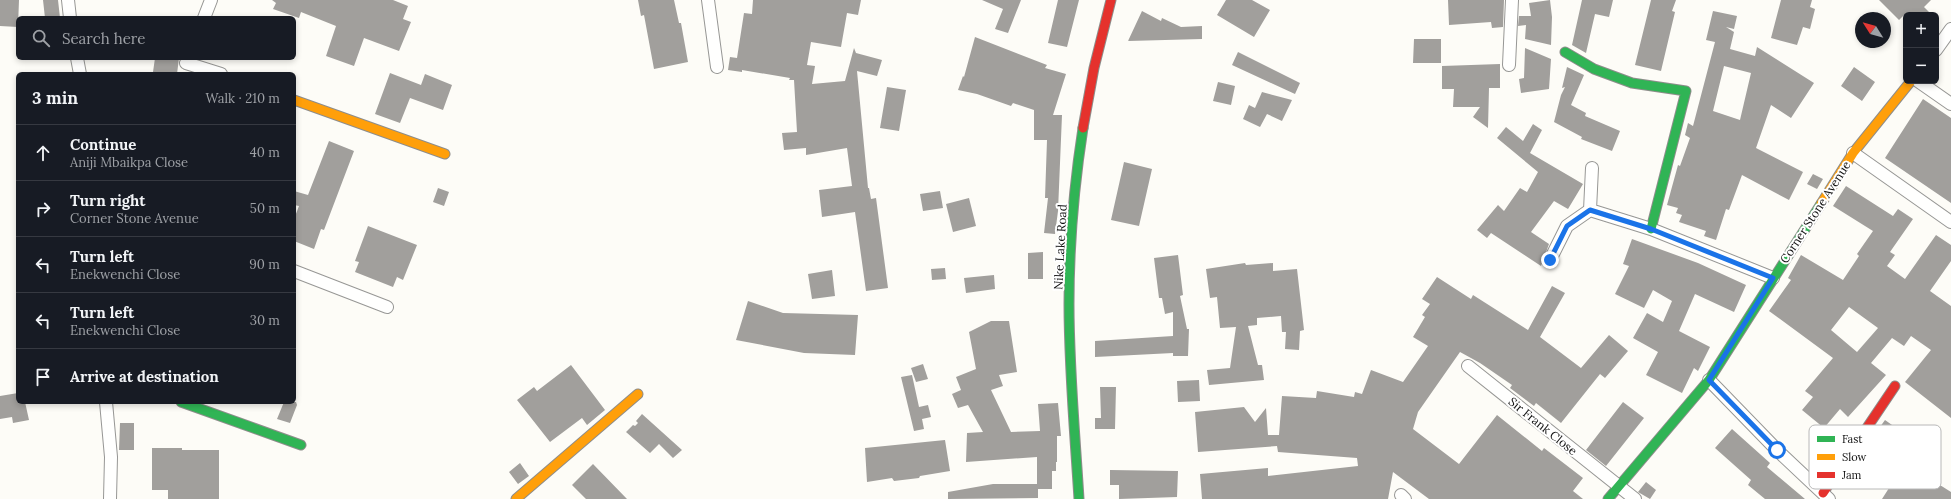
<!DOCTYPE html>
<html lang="en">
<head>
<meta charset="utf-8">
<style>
  :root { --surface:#171b24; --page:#242831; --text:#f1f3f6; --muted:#9ea1a6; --line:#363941 }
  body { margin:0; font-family:Lora,serif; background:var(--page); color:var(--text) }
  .controls { position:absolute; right:12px; top:12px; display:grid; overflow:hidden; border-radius:6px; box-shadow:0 2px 6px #0003 }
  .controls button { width:36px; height:36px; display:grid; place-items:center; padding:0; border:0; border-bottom:1px solid var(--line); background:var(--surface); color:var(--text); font:20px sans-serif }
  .compass { position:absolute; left:1855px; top:12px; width:36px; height:36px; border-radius:50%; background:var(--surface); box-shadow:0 2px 6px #0003; rotate:307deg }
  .stop { position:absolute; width:12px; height:12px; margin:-9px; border:3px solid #1a73e8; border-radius:50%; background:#fff }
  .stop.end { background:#1a73e8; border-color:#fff; box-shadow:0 1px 4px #0008 }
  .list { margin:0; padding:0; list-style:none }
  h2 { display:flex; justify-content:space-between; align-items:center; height:52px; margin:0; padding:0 16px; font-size:17px }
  h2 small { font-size:13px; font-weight:400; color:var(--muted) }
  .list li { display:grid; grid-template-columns:26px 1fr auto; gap:12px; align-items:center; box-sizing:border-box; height:56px; padding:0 16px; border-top:1px solid var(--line) }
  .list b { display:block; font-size:15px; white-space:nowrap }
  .list p { margin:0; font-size:13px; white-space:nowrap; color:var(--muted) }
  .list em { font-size:13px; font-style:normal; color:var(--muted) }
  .icon { flex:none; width:22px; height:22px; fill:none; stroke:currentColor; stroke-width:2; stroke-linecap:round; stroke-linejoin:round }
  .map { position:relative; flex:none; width:1951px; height:499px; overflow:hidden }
  .search { position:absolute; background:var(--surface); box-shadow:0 2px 6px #0003; left:16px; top:16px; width:280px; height:44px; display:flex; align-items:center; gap:10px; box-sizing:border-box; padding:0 14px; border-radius:6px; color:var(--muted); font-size:15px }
  .panel { position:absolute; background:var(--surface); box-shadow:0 2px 6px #0003; left:16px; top:72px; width:280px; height:332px; border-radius:6px }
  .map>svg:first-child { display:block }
</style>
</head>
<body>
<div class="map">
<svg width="1951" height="499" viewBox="0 0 1951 499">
  <rect width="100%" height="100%" fill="#fdfcf7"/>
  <!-- building -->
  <path fill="#a19f9c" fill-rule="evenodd" d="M0,0H19L18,27L0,26Z
    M43,0H58L60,18H45Z
    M272,0H393L408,6L403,19L411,22L399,51L364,38L354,66L326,56L336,26L301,12L299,18L273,9L276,3Z
    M638,0H674L679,23H681L688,62L654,69L644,15L641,16Z
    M753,0H861L858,15L847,13L841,47L811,42L807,65L815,66L812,84L845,81L854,48L856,53L882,60L877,76L857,71L868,188H869L871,199L876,198L888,288L866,291L855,212L822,217L819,190L852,186L847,148L806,155V148L784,150L782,133L797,132L794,80H789L790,78L742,70V72L728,70L730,57L737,58L744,13L752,14Z
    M982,0H1021L1008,33L995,29L1003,9Z
    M1058,0H1079L1067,47L1048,43Z
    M1226,0H1252L1270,10L1254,37L1217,15Z
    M1448,0H1504L1503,27L1492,28L1491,22L1449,25Z
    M1550,0L1552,17L1551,45L1525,39L1526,25L1518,26L1519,16H1531L1529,3Z
    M1582,0H1613L1609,17L1595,14L1586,53L1572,45Z
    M1651,0H1676L1672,11L1675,12L1661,71L1635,65Z
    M1781,0H1812L1810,7L1815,9L1810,29L1803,27L1797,45L1771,38Z
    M1879,0H1931L1924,7L1932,15H1904L1899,20Z
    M1142,11L1161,21L1162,18L1181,27L1202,26V39L1128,41Z
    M1713,11L1737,16L1734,29L1726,27L1734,32L1730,49L1755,56L1757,47L1814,83L1791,118L1771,105L1756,148L1803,172L1789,200L1742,175L1729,210L1726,209L1716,240L1704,236L1706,231L1679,222L1682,215L1676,213L1678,208L1667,205L1678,165L1680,166L1690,138L1685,135L1688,123L1693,126L1715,42L1706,40ZM1724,66L1751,73L1740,120L1713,111Z
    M975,37L1047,65L1045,68L1066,74L1053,115H1062L1058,211L1055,234L1044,233L1048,198H1045L1047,140H1034V110L1013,103L1011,106L977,94L958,90L963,76L964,77Z
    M1414,39H1441V63H1413Z
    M1525,48L1551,59L1549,89L1521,93L1519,79L1524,78Z
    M1238,52L1300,83L1295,94L1232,65Z
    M155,58H179L177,74L153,72Z
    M1500,64V88H1489L1488,128L1473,117L1480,107H1453L1454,89H1442V66Z
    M1567,67L1584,75L1571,105L1586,113L1585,116L1620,131L1612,151L1581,139L1582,137L1554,122L1561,95L1565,87L1562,88Z
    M1854,67L1875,82L1862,101L1841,86Z
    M390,73L421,85L425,74L452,85L443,110L410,98L400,123L375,114Z
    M1218,82L1235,86L1231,105L1213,101Z
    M887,87L906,90L899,131L880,128Z
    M1262,92L1292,100L1282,121L1267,114L1260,127L1243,119L1249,105L1255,108Z
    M1923,99L1951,118V203L1885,158Z
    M1533,124L1542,130L1530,153L1583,184L1568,209L1554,201L1531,232L1549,244L1541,266L1491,233L1487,238L1477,230L1498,205L1504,211L1520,188L1527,192L1538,172L1497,138L1506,127L1523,141Z
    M329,141L354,151L324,230L321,229L314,249L294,241V219L299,206L294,205V191L308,195Z
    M1124,162L1152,169L1139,226L1111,220Z
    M1813,174L1823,179L1817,189L1807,184Z
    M1846,186L1893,216L1898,209L1913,219L1890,252L1895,255L1887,266L1905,279L1936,235L1951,245V261L1930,291L1951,306V418L1905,382L1931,350L1911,336L1904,346L1892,338L1871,363L1886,375L1848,417L1840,409L1824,428L1802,410L1813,397L1805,391L1833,358L1769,311L1791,280L1788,278L1801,255L1843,280L1859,256L1857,254L1873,231L1833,206ZM1849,307L1878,328L1857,352L1831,330Z
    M438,188L449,192L444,206L433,202Z
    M940,191L943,208L923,211L920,194Z
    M969,198L976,226L953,232L946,204Z
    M368,226L417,245L403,280L397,277L393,287L355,272L359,262L355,261Z
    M1632,239L1698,263L1746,285L1734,312L1695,294L1679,331L1710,347L1698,371L1694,368L1682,393L1646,375L1658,352L1633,338L1647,313L1663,322L1672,301L1653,290L1644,308L1615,294L1629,266L1623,264Z
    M1043,252V279H1028V253Z
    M1178,255L1183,295L1180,296L1187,329H1189L1188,356H1173V353L1095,357V341L1173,336V312L1165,314L1162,298H1159L1154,258Z
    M1245,263L1246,265L1273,263V271L1297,269L1304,330L1300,331L1299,350L1285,349L1286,332H1282L1281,316L1257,318V325L1248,326L1258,365H1262L1264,380L1209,385L1207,370L1230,368L1236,327L1220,328L1217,297L1210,298L1206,269Z
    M945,268L946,279L932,280L931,269Z
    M832,270L835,296L812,299L808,274Z
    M994,275L995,289L966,293L964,278Z
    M1437,277L1471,299L1473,295L1528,330L1552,286L1565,293L1540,337L1581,368L1609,335L1628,351L1605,378L1600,374L1561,423L1536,403L1534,406L1510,388L1512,385L1480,363L1460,352L1418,412L1413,429L1459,464L1497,415L1542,451L1544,448L1583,478L1573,491L1583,499H1429L1393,472L1388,499H1202L1200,474L1268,468V476L1358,466L1357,458L1278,452L1277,446L1198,452L1195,412L1244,407L1255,422L1266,408L1268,435H1279L1282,396L1316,398L1317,391L1354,397L1355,392L1362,394L1371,370L1403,382L1428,346L1413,337L1425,317L1422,315L1430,304L1422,299Z
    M748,301L783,313L858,315L855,355L804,353L736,340Z
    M991,321H1009L1017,372L999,375L1003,386L991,390L1011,432L1040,431L1038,404L1058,403L1061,436H1057V462H1056V471H1052V489H1038V498L948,499V492L993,484H1037V457L966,462L967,433L983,432L968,405L958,408L952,394L961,390L956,377L976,369L969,332Z
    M923,364L928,379L916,382L911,368Z
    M571,365L605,410L587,425L582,418L550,442L517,400L534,387L537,391Z
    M912,375L919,407L928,405L931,417L922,419L924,429L914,431L901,377Z
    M1199,380L1200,401L1178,402L1177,381Z
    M1100,387H1116L1115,429H1095V418H1101Z
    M18,393V402H25L29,420L13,423L12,417L0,419V396Z
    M284,402H296L297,405L290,423L277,419Z
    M1623,402L1644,418L1606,466L1586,450Z
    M642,414L682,450L673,458L659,444L650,453L626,432L633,425L635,426L638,423L636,421Z
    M1885,420L1909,437L1896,455L1872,438Z
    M120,423H134V450H119Z
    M1732,429L1770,463L1767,467L1805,499H1765L1748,485L1751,480L1715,448Z
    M945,440L950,471L920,476L919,478L894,481L892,478L867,482L865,448Z
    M152,448H182V450H219V499H168V490H152Z
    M520,463L529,476L518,484L509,472Z
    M1905,463L1951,492V499H1882Z
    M593,464L627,499H586L572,485Z
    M1110,470L1178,471L1177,497L1119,499V485H1110Z
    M1646,482L1656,490L1650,499L1638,492Z"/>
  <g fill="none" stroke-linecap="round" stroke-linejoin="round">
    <!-- street casing -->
    <g stroke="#979795" stroke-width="14">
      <path id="street" d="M68,0L70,18
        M708,0L717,67
        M204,18L211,0
        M1936,50L1951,29
        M77,58L80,74
        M186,63L221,74
        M1509,65L1512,0
        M1918,81L1951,104
        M1853,153L1951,222
        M1590,210L1592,168
        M1550,260L1567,226L1590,210L1651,229L1773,278
        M294,271L387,307
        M1468,366L1635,499
        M1709,380L1777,450L1829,499
        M106,402L111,457L110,499
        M1401,495L1405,499"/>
    </g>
    <!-- fast casing -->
    <g stroke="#8e8d8b" stroke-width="11">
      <path id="fast" d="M1565,52L1594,69L1632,83L1686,91L1651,229
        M181,402L301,445
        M1079,499C1075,434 1069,369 1069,304C1069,245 1074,186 1083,128
        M1608,499L1709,380L1821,204"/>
    </g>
    <!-- slow casing -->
    <g stroke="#8e8d8b" stroke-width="11">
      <path id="slow" d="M294,100L445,154
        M1821,204L1853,153L1911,81
        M516,499L638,394"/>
    </g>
    <!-- jam casing -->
    <g stroke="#8e8d8b" stroke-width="11">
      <path id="jam" d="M1083,128L1094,68L1111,0
        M1823,493L1895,386"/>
    </g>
    <!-- street -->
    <use href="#street" stroke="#fffffe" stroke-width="12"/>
    <!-- fast -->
    <use href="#fast" stroke="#30b455" stroke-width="9"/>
    <!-- slow -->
    <use href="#slow" stroke="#ff9f0a" stroke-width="9"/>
    <!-- jam -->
    <use href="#jam" stroke="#e5322d" stroke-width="9"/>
  </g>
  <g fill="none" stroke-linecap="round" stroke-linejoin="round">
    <!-- route -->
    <path stroke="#1a73e8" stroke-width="5" d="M1550,260L1567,226L1590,210L1651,229L1773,278L1709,380L1777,450"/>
  </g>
  <g text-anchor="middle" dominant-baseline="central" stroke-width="4" stroke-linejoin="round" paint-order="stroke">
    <!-- street labels -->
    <g font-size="12" fill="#111" stroke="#fff">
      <text transform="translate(1815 212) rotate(-57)">Corner Stone Avenue</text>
      <text transform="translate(1060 247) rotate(-87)">Nike Lake Road</text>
      <text transform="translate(1543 426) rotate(39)">Sir Frank Close</text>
    </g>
  </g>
  <!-- legend -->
  <rect x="1809" y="425" width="132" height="64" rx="6" fill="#fff" stroke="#b8b8b8" stroke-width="1"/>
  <rect x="1817" y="436" width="18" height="6" fill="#30b455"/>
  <rect x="1817" y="454" width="18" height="6" fill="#ff9f0a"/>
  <rect x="1817" y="472" width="18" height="6" fill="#e5322d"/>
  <g font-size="11" fill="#111">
    <text x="1842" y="443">Fast</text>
    <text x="1842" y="461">Slow</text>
    <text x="1842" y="479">Jam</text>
  </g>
</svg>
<div class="controls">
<button>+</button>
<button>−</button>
</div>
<svg class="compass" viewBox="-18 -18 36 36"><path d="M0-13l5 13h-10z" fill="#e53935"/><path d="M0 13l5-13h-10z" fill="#9ea1a6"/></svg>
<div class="stop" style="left:1777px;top:450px"></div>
<div class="stop end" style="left:1550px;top:260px"></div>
<div class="search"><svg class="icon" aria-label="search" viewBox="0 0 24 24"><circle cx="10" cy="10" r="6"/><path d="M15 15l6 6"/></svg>Search here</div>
<section class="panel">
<h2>3 min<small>Walk · 210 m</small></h2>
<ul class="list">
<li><svg class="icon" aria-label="ahead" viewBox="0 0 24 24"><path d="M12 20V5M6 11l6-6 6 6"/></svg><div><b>Continue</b><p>Aniji Mbaikpa Close</p></div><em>40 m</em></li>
<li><svg class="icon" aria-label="right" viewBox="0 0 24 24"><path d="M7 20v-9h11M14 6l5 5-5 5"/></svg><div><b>Turn right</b><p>Corner Stone Avenue</p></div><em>50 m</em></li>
<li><svg class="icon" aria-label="left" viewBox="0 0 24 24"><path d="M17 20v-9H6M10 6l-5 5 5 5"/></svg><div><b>Turn left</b><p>Enekwenchi Close</p></div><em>90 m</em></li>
<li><svg class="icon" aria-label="left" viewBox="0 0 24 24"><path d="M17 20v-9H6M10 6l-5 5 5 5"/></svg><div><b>Turn left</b><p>Enekwenchi Close</p></div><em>30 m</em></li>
<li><svg class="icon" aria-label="arrive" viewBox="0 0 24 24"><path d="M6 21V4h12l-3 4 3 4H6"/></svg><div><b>Arrive at destination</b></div></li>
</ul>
</section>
</div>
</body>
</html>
